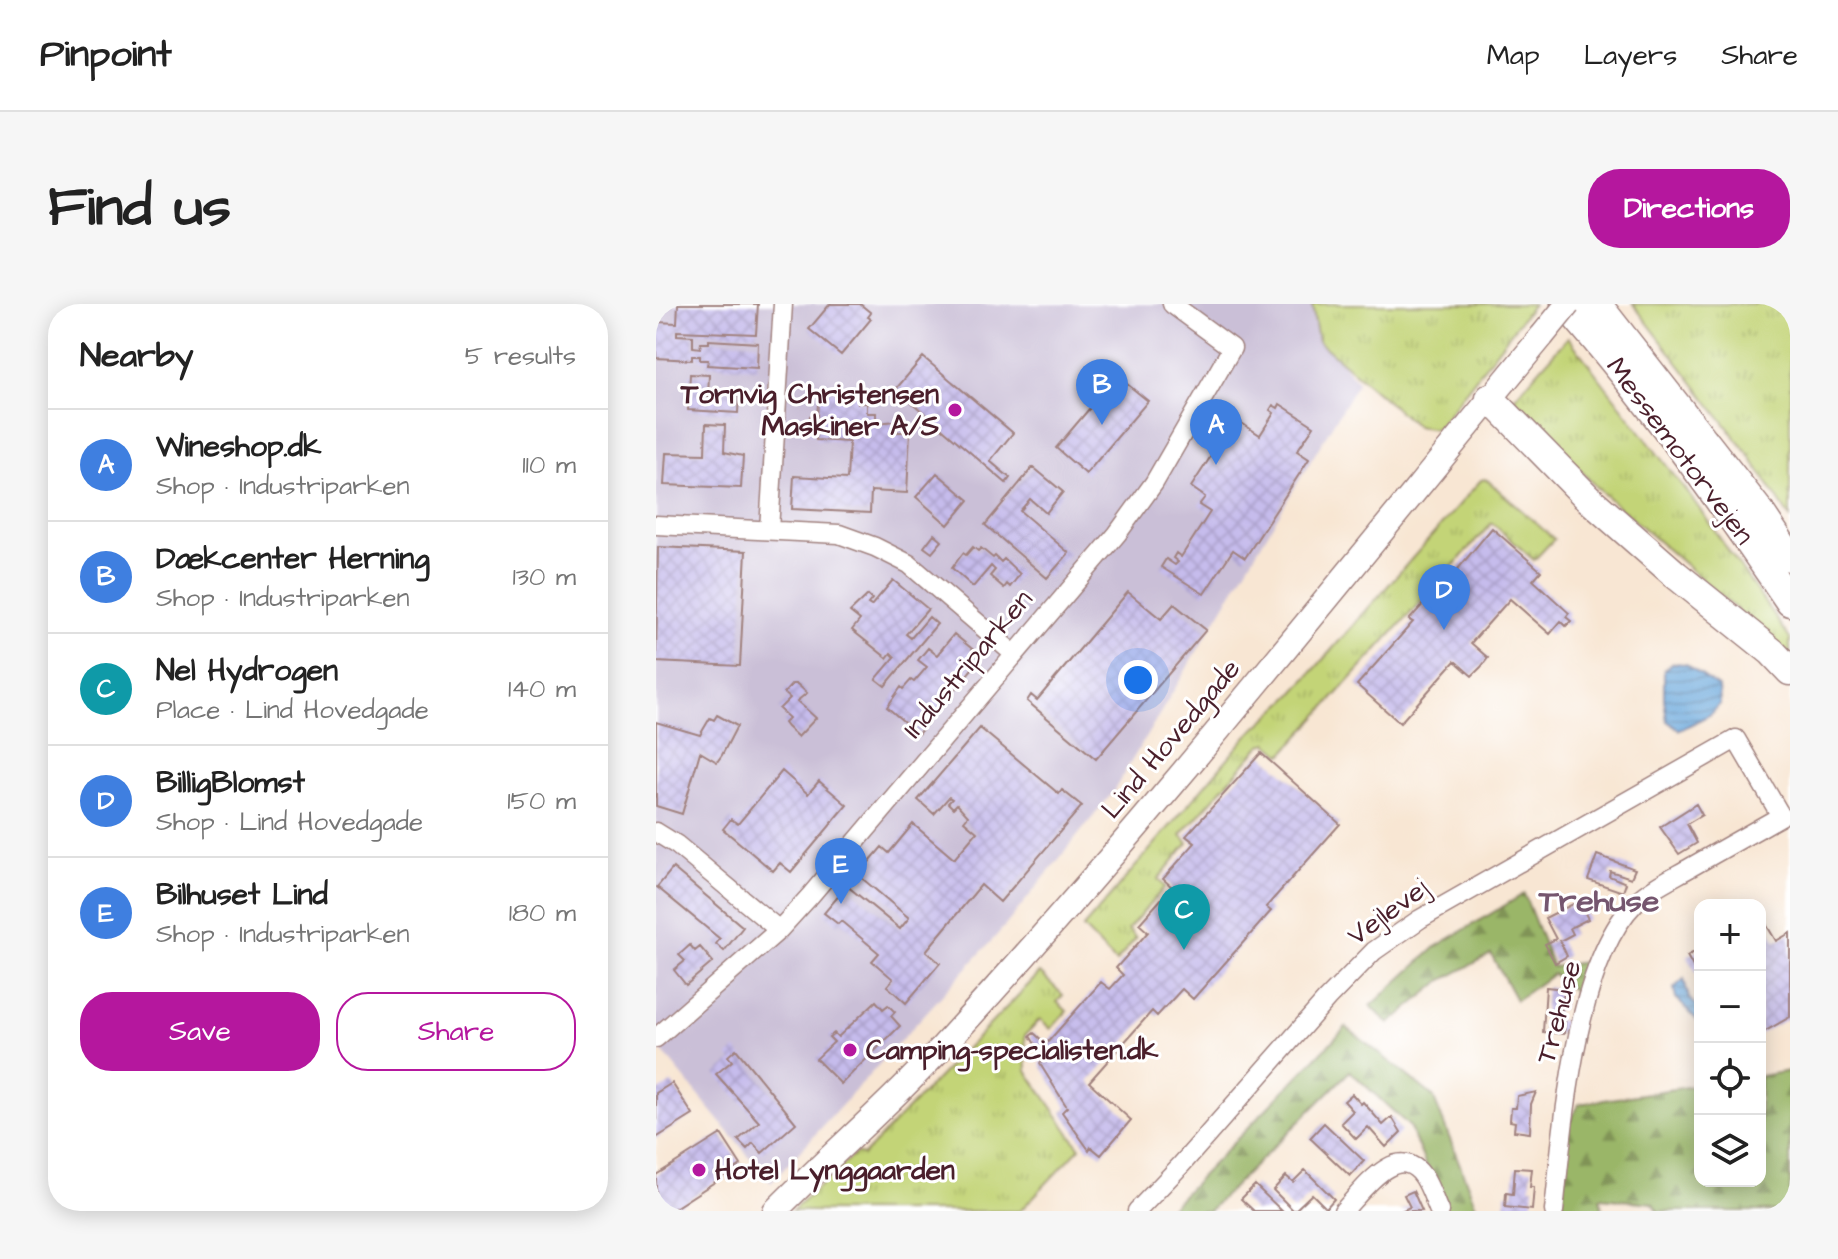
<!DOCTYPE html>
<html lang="en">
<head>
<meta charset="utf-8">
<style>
  :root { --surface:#fff; --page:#f6f6f6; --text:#222; --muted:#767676; --line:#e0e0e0; --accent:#b5179e }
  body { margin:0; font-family:"Architects Daughter",sans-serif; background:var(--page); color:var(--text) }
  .controls { position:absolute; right:24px; bottom:24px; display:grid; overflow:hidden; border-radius:16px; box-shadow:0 4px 20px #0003 }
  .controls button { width:72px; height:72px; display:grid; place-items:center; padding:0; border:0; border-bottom:2px solid var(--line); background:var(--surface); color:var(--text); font:40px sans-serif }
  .you { position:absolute; left:482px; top:376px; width:28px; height:28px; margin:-20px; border:6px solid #fff; border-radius:50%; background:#1a73e8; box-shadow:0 0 0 12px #1a73e833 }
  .badge { display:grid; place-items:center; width:52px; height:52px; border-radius:50%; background:var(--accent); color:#fff; font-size:26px; font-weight:700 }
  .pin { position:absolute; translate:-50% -66px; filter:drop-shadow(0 2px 4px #0008) }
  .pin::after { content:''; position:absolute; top:42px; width:28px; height:24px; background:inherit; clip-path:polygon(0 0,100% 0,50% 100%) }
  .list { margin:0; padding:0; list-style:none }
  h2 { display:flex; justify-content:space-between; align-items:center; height:104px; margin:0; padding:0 32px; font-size:34px }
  h2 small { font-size:26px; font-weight:400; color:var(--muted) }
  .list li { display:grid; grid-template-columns:52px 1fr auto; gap:24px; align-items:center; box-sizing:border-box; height:112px; padding:0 32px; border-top:2px solid var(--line) }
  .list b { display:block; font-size:30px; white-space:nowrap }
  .list p { margin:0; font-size:26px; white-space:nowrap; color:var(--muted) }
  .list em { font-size:26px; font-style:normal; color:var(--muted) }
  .actions { display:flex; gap:16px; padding:24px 32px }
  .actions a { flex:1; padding:18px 0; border:2px solid var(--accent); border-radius:32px; text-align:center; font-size:28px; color:var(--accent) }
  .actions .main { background:var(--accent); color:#fff }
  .icon { flex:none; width:44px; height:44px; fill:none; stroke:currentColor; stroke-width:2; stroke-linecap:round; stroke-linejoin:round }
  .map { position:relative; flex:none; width:1134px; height:907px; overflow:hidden; border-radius:32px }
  header { display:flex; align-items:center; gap:48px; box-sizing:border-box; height:112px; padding:0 40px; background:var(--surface); border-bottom:2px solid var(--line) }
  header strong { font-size:38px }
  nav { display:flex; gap:44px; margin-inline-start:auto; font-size:28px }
  .intro { display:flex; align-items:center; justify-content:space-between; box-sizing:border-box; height:192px; padding:0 48px }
  h1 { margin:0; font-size:56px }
  .button { padding:20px 36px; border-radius:32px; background:var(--accent); color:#fff; font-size:28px; font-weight:700 }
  main { display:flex; gap:48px; padding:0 48px }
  aside { flex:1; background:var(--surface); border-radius:32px; box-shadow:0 4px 20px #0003 }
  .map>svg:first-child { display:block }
</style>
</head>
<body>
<header>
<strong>Pinpoint</strong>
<nav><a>Map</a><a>Layers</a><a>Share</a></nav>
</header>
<div class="intro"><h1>Find us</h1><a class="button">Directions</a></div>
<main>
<aside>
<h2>Nearby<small>5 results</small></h2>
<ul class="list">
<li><span class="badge" style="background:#3f7fe0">A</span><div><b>Wineshop.dk</b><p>Shop · Industriparken</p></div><em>110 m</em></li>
<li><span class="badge" style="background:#3f7fe0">B</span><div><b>Dækcenter Herning</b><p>Shop · Industriparken</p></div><em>130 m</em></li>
<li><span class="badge" style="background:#0f9aa8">C</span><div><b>Nel Hydrogen</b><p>Place · Lind Hovedgade</p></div><em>140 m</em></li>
<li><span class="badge" style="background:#3f7fe0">D</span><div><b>BilligBlomst</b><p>Shop · Lind Hovedgade</p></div><em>150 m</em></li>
<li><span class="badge" style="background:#3f7fe0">E</span><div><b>Bilhuset Lind</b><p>Shop · Industriparken</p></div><em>180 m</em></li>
</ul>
<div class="actions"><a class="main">Save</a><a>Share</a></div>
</aside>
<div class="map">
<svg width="1134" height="907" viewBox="0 0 1134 907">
  <defs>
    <pattern id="grass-tufts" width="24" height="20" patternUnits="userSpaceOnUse" patternTransform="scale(2)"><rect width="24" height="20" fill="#c3d477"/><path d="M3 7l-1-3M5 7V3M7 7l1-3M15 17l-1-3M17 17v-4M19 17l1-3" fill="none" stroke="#a9b667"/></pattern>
    <pattern id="forest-firs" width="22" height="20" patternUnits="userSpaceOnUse" patternTransform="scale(2)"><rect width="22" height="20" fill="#9ab668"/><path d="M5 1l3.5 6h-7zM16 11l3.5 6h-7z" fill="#809356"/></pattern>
    <pattern id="water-rules" width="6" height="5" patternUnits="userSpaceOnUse" patternTransform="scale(2)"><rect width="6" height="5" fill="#6ba8dc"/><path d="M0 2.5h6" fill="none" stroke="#5a88b3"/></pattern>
    <pattern id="building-cross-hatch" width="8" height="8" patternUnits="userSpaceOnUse" patternTransform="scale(2)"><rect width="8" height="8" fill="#c6bcec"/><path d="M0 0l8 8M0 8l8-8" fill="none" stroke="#aca1cb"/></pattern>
  </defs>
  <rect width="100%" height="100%" fill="#fff"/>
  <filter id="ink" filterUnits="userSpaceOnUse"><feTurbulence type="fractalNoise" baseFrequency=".0125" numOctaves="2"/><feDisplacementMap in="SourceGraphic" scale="16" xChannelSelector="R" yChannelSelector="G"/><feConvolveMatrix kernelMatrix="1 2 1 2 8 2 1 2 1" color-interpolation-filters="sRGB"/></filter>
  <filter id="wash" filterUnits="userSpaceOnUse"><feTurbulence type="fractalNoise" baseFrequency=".006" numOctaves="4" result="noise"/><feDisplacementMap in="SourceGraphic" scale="32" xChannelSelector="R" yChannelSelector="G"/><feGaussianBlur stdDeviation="1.8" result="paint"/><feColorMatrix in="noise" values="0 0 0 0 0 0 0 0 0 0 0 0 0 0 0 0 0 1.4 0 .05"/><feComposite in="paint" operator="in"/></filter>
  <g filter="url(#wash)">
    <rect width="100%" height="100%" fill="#f8e6d3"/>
    <!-- industrial -->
    <path fill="#cabfd7" d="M0,0H659L667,37L702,78L457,488L349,622L115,879L6,747L0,748Z"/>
    <!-- grass -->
    <path fill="url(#grass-tufts)" stroke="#867a51" stroke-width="2" d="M656,0H877L780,125L760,122L662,37Z
      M977,0H1134V214L1093,151Z
      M912,33L1040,200L1134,335V352L940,183L858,94Z
      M830,175L898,235L878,256L836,219L626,451L612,439L605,441L525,531L532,539L502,575L509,583L472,625L480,634L460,658L427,624L591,432L635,392L825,176Z
      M384,669L407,691L401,698L411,707L395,725L384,715L369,731L371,767L424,844L364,907H136L200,849L207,851Z"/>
    <!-- forest -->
    <path fill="url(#forest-firs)" stroke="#726a4a" stroke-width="2" d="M868,590L897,663L928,658L923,691L897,670L860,696L835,650L785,677L733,720L715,702L781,642Z
      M690,723L777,792L822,907H790L753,822L694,767L553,907H511Z
      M1134,767V907H1001L997,899L944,894L947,907H906L911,823L923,800L1044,781V877H1104V772Z"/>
    <!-- water -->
    <path fill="url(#water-rules)" stroke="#5a6484" stroke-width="2" d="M1016,359L1030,360L1063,384L1064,400L1055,410L1024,426L1011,417L1008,395V366Z
      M1028,675L1033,694L1044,705L1042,717L1020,694L1018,684Z"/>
    <g id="blocks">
      <!-- building -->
      <path fill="url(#building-cross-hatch)" d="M22,0H102L100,30L21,27V31L37,32V43L44,44L45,39H53V36L102,39L101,64L51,61L52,56H44V52H36V56L0,54V18L21,19Z
        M174,0H204L215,9L212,13L215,15L185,51L153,25Z
        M267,53L357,129L334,157L354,174L350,179L240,85Z
        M34,70L53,71L52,93H60L61,87L83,88L82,109L32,106Z
        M461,72L492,97L430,170L400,144Z
        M163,87L202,89V99H211V109H220V119L241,117V128H254L251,189L215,187L214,209L136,205L138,172L191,175L193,138L160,136V130L153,129L154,112L161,113Z
        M624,100L658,122L641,147L653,155L589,254L577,246L548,290L505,263L510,255L519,261L522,258L517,254L520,249L525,253L554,208L543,201L549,193L535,183L579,115L604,131L618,109L614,106L617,101L622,104Z
        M50,120L69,121L68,148L87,152L85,184L8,181L10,149L49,150Z
        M377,163L407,188L390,209L374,195L364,207L413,249L391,274L329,221Z
        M281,169L313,196L292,221L260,193Z
        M836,224L885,267L877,276L913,309L910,313L915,317L910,322L905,317L894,330L854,295L815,339L832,354L825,363L816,372L799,357L744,419L701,381L757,318L753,316L769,298L772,301Z
        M278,230L286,237L276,249L268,243Z
        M2,243L90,247L84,362L0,358Z
        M317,243L322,247L325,244L337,254L339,252L345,258L348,255L364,270L354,283L351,280L348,284L334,272L339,266L335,262L317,283L296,264L307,249L310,251Z
        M237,276L272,305L250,330L255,334L273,313L281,320L229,382L220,375L239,353L235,349L231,354L196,326L204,316L194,308L212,291L216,295L212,300L215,302Z
        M472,288L505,315L518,300L550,326L440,455L371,397L375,391L381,396Z
        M298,330L326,353L262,430L231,403L245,383L247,385L255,376L258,378L271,363L262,356L272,344L281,351Z
        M136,380H141L151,389L141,397L160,414L142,433L131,423L128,419L133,414L123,405L134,394L128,389Z
        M61,411L81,422L66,451L61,458L44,448L26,510L0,502V418L44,431L54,414L58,416Z
        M324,424L403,490L406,486L426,502L344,598L325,581L270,647L284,659L250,699L231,682L237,675L216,657L223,649L185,617L182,620L168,609L191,582L244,625L253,614L202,571L226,543L233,549L257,520L298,555L321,528L308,517L312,512L301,500L297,504L292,499L296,495L293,493L278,510L262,496Z
        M605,449L684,520L610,603L615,607L537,695L526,685L501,712L496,707L433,778L475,816L445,851L435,843L433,846L406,808L411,803L384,760L388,755L374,732L378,729L390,740L445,678L454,685L467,671L460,664L492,628L483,620L516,583L507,575L539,539L530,532Z
        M126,467L152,490L163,477L191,501L135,568L124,559L117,567L67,525L75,515L82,520Z
        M1040,500L1046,511L1031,520L1041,539L1023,550L1004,523Z
        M941,551L979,565L975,574L954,567L953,572L970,579L967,588L932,576Z
        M17,564L87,623L68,647L60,640L64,635L1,583Z
        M923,597L932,615L914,624L917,630L904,637L911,652L899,659L889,640L900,635L889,614Z
        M1104,610L1120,637L1134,629V713L1104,730Z
        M34,641L39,647L44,643L57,658L30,681L18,666L29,657L23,651Z
        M1044,645V675L1031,652Z
        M890,683L908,685L906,705H900L899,716L909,717L908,730L887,728Z
        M220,697L227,705L232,701L239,708L235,712L244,722L185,780L160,755L178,738L173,733L178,729L182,733Z
        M80,745L140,819L106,849L97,839L91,845L82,836L103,818L60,770L76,757L72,752Z
        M16,779L37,811L0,834V789Z
        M880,788L875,800L874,829L858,827L859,818L854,817L855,804H860L861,792Z
        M696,790L705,800L707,798L727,821L736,813L745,828L730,843L712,823L700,835L685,819L697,807L688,797Z
        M668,819L708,857L694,872L654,834Z
        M65,830L85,861L14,907H0V871Z
        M859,864L876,865L874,883H878L876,906L849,903L850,889L857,890Z
        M649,866L678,895L670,904L656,890L638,907L617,886L630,872L637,878Z
        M599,881L626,907H598L585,895Z
        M757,887L766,907H745L754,903L748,891Z"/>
    </g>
  </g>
  <g filter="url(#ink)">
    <use href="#blocks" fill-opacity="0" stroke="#a1827f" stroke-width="2"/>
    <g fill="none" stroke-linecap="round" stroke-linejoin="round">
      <!-- minor casing -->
      <g stroke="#a1827f" stroke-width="21">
        <path id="minor" d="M0,221L183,230L219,243L253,260L358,350
          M113,226L127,0
          M0,528L21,541L123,626
          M0,734L123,626L154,592L461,230L498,179L576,44L516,0
          M481,907L525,861L671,695L718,647L764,615L1080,435L1125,512C1095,529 1065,546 1035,563C1016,574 994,584 979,599C919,659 907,824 898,907
          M687,907C705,889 741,835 767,872C774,882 778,896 783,907"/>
      </g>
      <!-- major casing -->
      <g stroke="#a1827f" stroke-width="27">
        <path id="major" d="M119,907C174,851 234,800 287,742C497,514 689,271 886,32"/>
      </g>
      <!-- highway casing -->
      <g stroke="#a1827f" stroke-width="31">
        <path id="highway" d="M909,0C991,93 1064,195 1134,298
          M941,0L1104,208L1134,253
          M834,94L932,194L1020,271L1116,348L1134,367"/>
      </g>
      <!-- minor -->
      <use href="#minor" stroke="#fff" stroke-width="18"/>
      <!-- major -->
      <use href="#major" stroke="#fff" stroke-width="24"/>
      <!-- highway -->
      <use href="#highway" stroke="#fff" stroke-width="28"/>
      <!-- major-bridge casing -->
      <g stroke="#a1827f" stroke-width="27" stroke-linecap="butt">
        <path id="major-bridge" d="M886,32L912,0"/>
      </g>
      <!-- major-bridge -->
      <use href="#major-bridge" stroke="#fff" stroke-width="24"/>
    </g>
  </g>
  <!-- markers -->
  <g fill="#b5179e" stroke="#fff" stroke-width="3">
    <circle cx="299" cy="106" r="8"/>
    <circle cx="194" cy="746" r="8"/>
    <circle cx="43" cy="866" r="8"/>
  </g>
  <g text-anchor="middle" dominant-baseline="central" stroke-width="6" stroke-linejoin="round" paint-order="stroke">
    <!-- poi labels -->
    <g font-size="28" font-weight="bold" fill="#4a1f2b" stroke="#fff" text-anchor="start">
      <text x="283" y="90" text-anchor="end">Tornvig Christensen<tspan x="283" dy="32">Maskiner A/S</tspan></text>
      <text x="210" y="746">Camping-specialisten.dk</text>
      <text x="59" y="866">Hotel Lynggaarden</text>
    </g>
    <!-- street labels -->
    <g font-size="28" fill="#4a1f2b" stroke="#fff">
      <text transform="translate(1024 147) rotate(53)">Messemotorvejen</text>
      <text transform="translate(312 360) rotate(-50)">Industriparken</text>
      <text transform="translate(515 435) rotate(-50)">Lind Hovedgade</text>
      <text transform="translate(732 608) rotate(-36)">Vejlevej</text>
      <text transform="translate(903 708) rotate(-75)">Trehuse</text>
    </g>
    <!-- quarter labels -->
    <g font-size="32" font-weight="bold" fill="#75566f" stroke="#fff">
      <text x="943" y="597">Trehuse</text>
    </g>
  </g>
</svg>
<div class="controls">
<button>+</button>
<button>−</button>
<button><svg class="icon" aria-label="locate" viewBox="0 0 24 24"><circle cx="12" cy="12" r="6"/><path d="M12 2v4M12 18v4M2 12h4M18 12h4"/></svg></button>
<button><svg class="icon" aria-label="layers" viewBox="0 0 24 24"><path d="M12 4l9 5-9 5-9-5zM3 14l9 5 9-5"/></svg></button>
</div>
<div class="you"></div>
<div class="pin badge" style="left:560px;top:161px;background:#3f7fe0">A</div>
<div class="pin badge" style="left:446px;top:121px;background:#3f7fe0">B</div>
<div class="pin badge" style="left:528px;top:646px;background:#0f9aa8">C</div>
<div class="pin badge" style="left:788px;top:326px;background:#3f7fe0">D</div>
<div class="pin badge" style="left:185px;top:600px;background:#3f7fe0">E</div>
</div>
</main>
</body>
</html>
